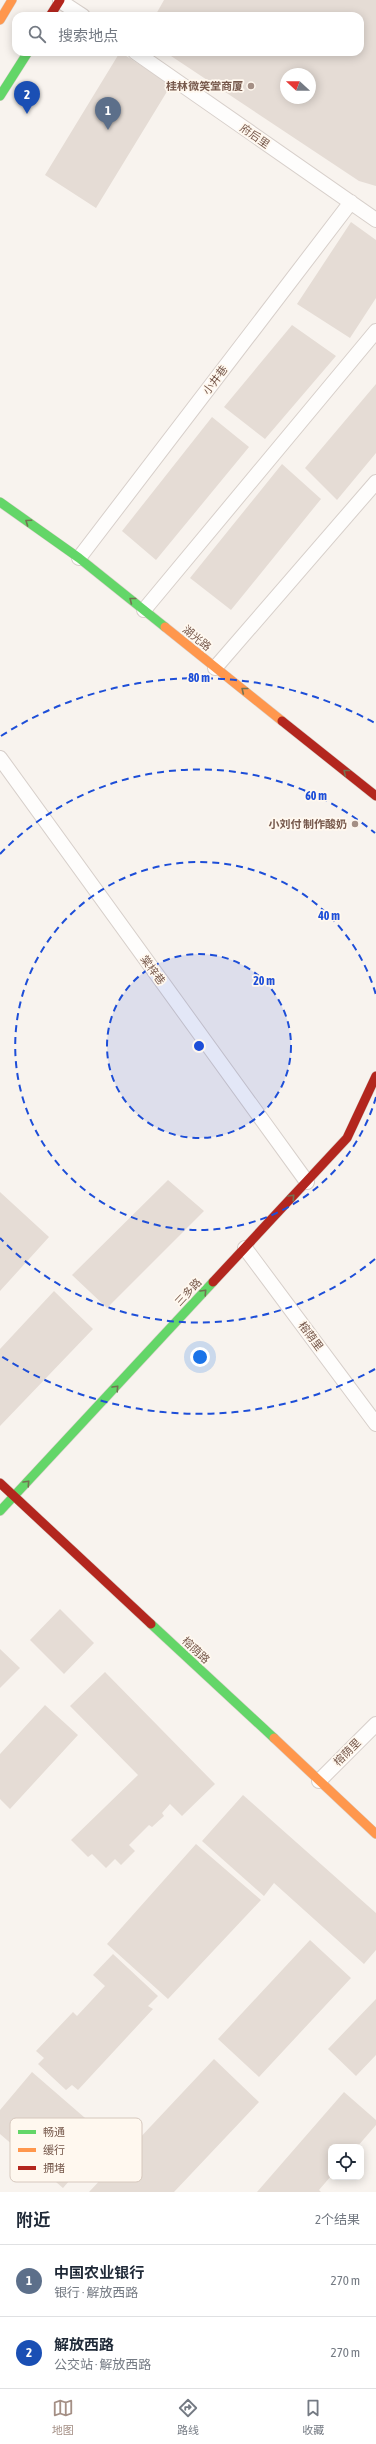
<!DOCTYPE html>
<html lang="zh">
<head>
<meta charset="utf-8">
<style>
  :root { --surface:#fff; --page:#f6f6f7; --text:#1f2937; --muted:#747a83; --line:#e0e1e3; --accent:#a48f85 }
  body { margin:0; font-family:"Asap Condensed","Noto Sans SC",sans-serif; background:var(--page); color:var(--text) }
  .controls { position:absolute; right:12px; bottom:12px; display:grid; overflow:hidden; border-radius:8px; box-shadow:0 2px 10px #0003 }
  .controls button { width:36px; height:36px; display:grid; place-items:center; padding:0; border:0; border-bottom:1px solid var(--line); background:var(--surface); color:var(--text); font:20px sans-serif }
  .compass { position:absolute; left:280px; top:68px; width:36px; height:36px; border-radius:50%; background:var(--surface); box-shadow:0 2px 10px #0003; rotate:291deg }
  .you { position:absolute; left:200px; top:1357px; width:14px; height:14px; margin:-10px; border:3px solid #fff; border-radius:50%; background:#1a73e8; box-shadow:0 0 0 6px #1a73e833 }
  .badge { display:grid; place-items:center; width:26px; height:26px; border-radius:50%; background:var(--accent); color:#fff; font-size:13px; font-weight:700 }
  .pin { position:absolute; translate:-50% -33px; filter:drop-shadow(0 1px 2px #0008) }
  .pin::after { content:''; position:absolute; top:21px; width:14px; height:12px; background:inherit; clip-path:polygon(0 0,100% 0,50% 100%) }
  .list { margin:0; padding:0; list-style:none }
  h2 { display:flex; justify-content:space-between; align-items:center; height:52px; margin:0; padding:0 16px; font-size:17px }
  h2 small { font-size:13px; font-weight:400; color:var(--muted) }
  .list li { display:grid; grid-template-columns:26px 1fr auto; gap:12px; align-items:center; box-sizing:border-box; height:72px; padding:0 16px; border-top:1px solid var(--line) }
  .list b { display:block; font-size:15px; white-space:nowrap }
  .list p { margin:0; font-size:13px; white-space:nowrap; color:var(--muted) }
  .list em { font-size:13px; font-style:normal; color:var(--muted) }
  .icon { flex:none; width:22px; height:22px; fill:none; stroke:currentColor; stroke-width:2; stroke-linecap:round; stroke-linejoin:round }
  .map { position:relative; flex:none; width:376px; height:2192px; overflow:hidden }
  .search { position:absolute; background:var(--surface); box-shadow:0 2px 10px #0003; left:12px; right:12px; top:12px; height:44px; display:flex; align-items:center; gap:10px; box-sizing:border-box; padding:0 14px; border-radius:12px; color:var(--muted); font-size:15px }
  .sheet { height:196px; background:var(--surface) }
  nav { display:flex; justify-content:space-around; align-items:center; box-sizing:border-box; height:56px; border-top:1px solid var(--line); background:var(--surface); font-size:11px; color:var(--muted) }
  nav a { display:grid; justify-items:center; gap:2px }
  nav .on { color:var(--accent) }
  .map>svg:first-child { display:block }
</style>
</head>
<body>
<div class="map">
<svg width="376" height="2192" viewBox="0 0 376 2192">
  <rect width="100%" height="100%" fill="#f8f3ee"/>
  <!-- building -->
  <path fill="#e5dcd5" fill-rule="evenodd" d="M164,0H376V186L359,181L165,52H360V16H155ZM286,74H310V98H286Z
    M120,52L171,85L96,208L45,175Z
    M351,222L376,240V298L350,338L297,304Z
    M292,325L336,356L265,439L224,407Z
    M376,384V453L337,500L305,468Z
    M212,417L249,447L156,560L122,531Z
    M282,464L321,499L231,610L190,578Z
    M168,1180L204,1211L107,1308L72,1275Z
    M0,1192L49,1237L0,1291Z
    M54,1291L93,1329L0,1426V1349Z
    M60,1609L94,1643L64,1674L30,1640Z
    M0,1649L20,1668L0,1688Z
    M105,1672L215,1784L182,1816L170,1804L162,1813L164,1816L152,1827L149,1825L129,1845L135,1851L121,1865L115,1859L106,1868L92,1854L88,1857L71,1840L138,1775L70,1706Z
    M45,1705L78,1735L10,1809L0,1799V1754Z
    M243,1795L376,1913V1950L364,1964L274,1883L264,1896L202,1841Z
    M196,1844L261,1900L168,1999L107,1944Z
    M310,1940L351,1978L259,2077L218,2039Z
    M113,1954L158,1996L148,2006L153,2009L78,2090L72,2085L66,2090L38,2064L44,2058L36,2051L73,2012L77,2016L105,1986L93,1975Z
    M376,1999V2055L356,2076L328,2049Z
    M214,2059L259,2102L174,2192H89Z
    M32,2072L107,2137L63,2188L0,2134V2110Z
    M344,2092L376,2120V2125L357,2147H331V2176L319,2190L321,2192H257Z"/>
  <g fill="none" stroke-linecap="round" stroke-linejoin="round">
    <!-- lane casing -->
    <g stroke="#d7cfca" stroke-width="16">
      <path id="lane" d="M60,1L83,16
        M135,52L376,220
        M79,558L351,202
        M144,610L376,331
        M215,668L376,482
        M0,758L307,1182
        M245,1248L376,1424
        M319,1781L376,1724"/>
    </g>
    <!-- fast casing -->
    <g stroke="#d8cfc9" stroke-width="10">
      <path id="fast" d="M0,96L28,52
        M0,502L79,558L165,627
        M0,1511L213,1282
        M151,1624L274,1738"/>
    </g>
    <!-- slow casing -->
    <g stroke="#d8cfc9" stroke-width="10">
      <path id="slow" d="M0,20L12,0
        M165,627L282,721
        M274,1738L376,1834"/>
    </g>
    <!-- jam casing -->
    <g stroke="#d8cfc9" stroke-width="10">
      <path id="jam" d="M50,16L60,0
        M282,721L376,796
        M213,1282L347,1138L376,1076
        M0,1483L151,1624"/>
    </g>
    <!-- lane -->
    <use href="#lane" stroke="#fefdfc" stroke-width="14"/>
    <!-- fast -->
    <use href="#fast" stroke="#63d668" stroke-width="9"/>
    <!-- slow -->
    <use href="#slow" stroke="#ff974d" stroke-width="9"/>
    <!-- jam -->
    <use href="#jam" stroke="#b3261e" stroke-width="9"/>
  </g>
  <!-- one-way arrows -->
  <defs><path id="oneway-chevron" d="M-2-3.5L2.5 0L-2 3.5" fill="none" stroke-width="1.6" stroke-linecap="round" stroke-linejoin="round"/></defs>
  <g stroke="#737252">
    <use href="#oneway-chevron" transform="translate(28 522) rotate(-145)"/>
    <use href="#oneway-chevron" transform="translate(132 600) rotate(-142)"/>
    <use href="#oneway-chevron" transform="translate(244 690) rotate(-141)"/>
    <use href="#oneway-chevron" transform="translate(346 772) rotate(-141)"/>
    <use href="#oneway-chevron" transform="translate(292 1197) rotate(-47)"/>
    <use href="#oneway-chevron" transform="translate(204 1292) rotate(-47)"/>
    <use href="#oneway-chevron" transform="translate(116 1388) rotate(-47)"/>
    <use href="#oneway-chevron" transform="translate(27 1483) rotate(-47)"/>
  </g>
  <!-- distance rings -->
  <circle cx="199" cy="1046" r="92" fill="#1d4ed8" fill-opacity=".12"/>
  <g fill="none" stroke="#1d4ed8" stroke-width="2" stroke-dasharray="7 5">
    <circle cx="199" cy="1046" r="92"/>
    <path d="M376 1097A184 184 0 1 1 376 995"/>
    <path d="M375 1259A276 276 0 0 1 0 1238M0 854A276 276 0 0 1 375 833"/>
    <path d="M375 1369A368 368 0 0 1 1 1356M1 736A368 368 0 0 1 375 723"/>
  </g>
  <!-- markers -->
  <g fill="#a48f85" stroke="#fff8ef" stroke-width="1.5">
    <circle cx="251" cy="86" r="4"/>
    <circle cx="355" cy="824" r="4"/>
  </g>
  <g text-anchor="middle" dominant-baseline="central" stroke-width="3.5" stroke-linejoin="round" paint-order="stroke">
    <!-- poi labels -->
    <g font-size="11" font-weight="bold" fill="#77594c" stroke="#fff8ef" text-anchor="end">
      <text x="243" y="86">桂林微笑堂商厦</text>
      <text x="347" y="824">小刘付 制作酸奶</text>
    </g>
    <!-- street labels -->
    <g font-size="11" fill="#77594c" stroke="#fff8ef">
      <text transform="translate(255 136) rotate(35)">府后里</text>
      <text transform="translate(215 380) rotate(-53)">小井巷</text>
      <text transform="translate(197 638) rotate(39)">湖光路</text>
      <text transform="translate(153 970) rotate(54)">棠梓巷</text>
      <text transform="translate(188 1292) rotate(-47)">三多路</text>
      <text transform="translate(311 1336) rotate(53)">榕荫里</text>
      <text transform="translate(196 1650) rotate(43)">榕荫路</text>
      <text transform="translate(347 1752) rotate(-45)">榕荫里</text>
    </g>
  </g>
  <!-- legend -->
  <rect x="10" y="2118" width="132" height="64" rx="6" fill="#fff8ef" stroke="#d6c8be" stroke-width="1"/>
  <rect x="18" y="2130" width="18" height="4" fill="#63d668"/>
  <rect x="18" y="2148" width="18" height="4" fill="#ff974d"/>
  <rect x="18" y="2166" width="18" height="4" fill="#b3261e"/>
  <g font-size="11" fill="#77594c">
    <text x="43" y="2136">畅通</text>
    <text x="43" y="2154">缓行</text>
    <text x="43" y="2172">拥堵</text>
  </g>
  <circle cx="199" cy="1046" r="6" fill="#1d4ed8" stroke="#fff8ef" stroke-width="2"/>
  <g font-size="12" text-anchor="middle" font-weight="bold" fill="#1d4ed8" stroke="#fff8ef" stroke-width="3.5" stroke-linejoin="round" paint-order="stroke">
    <text x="199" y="682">80 m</text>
    <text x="316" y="800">60 m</text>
    <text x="329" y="920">40 m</text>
    <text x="264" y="985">20 m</text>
  </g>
</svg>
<div class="controls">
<button><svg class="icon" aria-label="locate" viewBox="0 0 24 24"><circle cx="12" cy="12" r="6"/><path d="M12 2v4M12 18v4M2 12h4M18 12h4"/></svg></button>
</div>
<svg class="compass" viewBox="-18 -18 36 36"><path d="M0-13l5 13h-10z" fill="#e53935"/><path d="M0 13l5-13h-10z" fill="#747a83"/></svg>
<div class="you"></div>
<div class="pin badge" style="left:108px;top:130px;background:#5c6f8a">1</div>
<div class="pin badge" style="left:27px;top:114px;background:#1a4fb4">2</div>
<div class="search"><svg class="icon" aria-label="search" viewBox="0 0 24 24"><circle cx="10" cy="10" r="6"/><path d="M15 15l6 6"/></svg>搜索地点</div>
</div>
<section class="sheet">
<h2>附近<small>2个结果</small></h2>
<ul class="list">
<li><span class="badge" style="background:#5c6f8a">1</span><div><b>中国农业银行</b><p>银行 · 解放西路</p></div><em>270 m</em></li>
<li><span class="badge" style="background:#1a4fb4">2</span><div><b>解放西路</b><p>公交站 · 解放西路</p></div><em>270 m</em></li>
</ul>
</section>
<nav>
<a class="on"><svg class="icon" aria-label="map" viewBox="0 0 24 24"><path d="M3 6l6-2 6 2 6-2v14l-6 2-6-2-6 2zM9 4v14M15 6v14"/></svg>地图</a>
<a><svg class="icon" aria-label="directions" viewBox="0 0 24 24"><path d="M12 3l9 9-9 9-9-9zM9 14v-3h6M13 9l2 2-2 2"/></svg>路线</a>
<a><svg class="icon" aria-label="saved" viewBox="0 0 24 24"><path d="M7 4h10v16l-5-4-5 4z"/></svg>收藏</a>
</nav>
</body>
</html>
